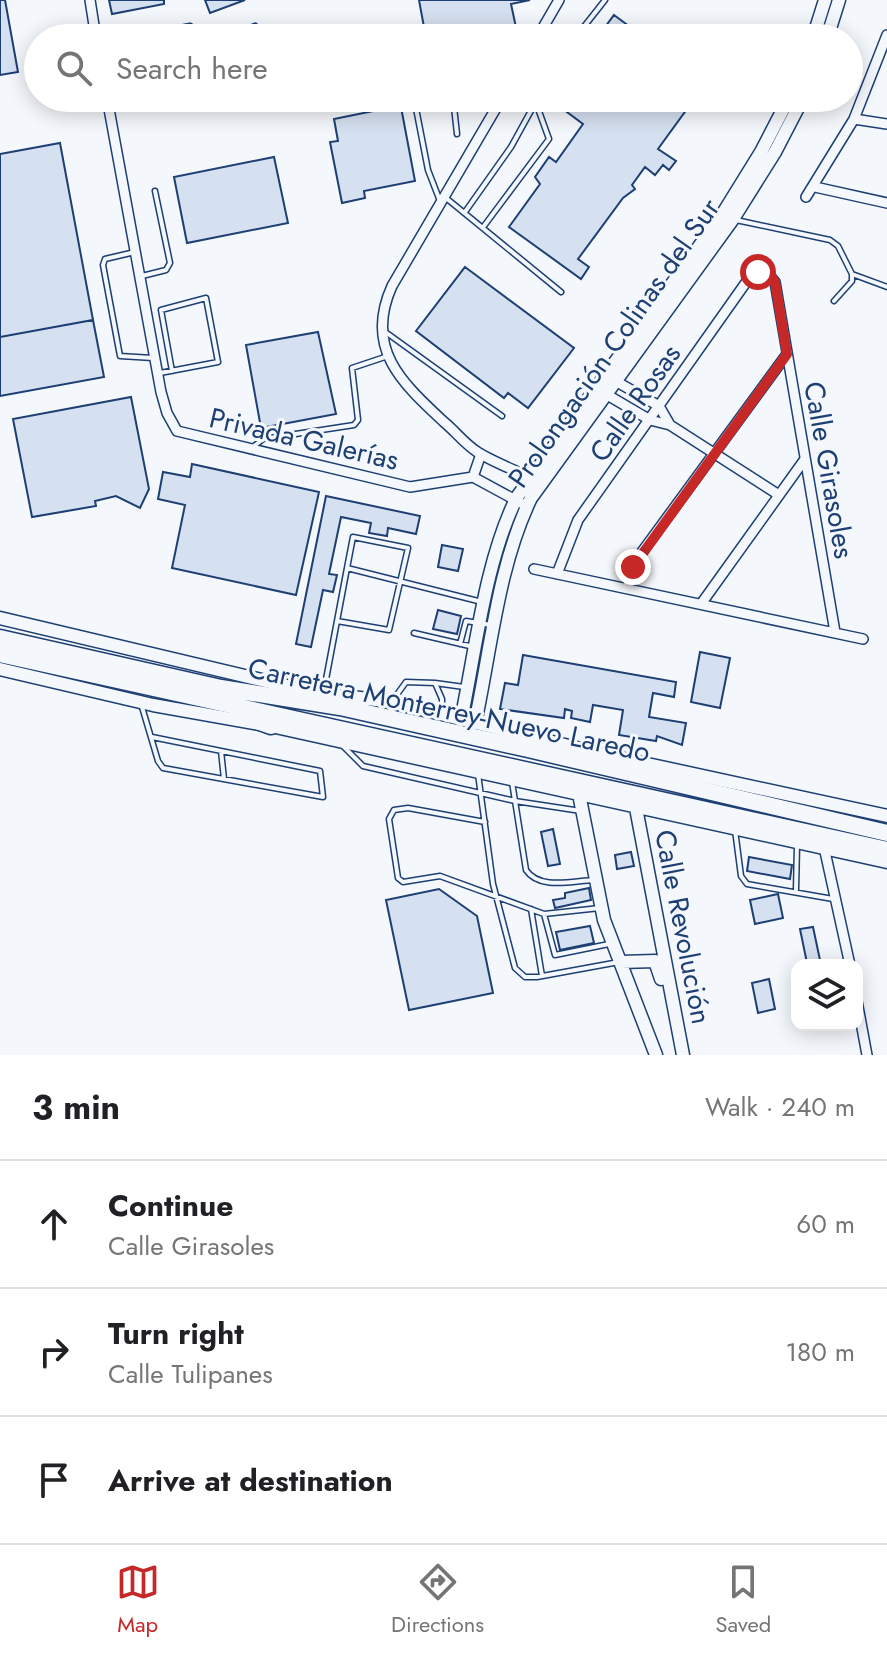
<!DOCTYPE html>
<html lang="en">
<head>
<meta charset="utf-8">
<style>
  :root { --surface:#fff; --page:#f2f2f2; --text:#202124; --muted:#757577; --line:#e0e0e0; --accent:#c62828 }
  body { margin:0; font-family:Jost,sans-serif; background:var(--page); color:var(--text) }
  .controls { position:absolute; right:24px; bottom:24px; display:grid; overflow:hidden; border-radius:16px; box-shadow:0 4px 20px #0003 }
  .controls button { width:72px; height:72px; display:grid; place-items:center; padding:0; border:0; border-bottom:2px solid var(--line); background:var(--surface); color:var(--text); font:40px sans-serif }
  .stop { position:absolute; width:24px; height:24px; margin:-18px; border:6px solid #c62828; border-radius:50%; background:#fff }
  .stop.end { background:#c62828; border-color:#fff; box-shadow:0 2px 8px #0008 }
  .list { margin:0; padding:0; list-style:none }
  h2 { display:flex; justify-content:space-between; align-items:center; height:104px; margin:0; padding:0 32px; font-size:34px }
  h2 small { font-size:26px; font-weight:400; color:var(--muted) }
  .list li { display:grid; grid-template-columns:52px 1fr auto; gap:24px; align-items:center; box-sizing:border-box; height:128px; padding:0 32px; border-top:2px solid var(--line) }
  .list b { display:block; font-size:30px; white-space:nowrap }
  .list p { margin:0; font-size:26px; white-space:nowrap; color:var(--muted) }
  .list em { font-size:26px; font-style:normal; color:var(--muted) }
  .icon { flex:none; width:44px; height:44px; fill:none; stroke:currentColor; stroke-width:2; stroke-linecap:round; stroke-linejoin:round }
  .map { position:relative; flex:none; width:887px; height:1055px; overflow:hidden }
  .search { position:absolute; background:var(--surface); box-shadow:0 4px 20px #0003; left:24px; right:24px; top:24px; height:88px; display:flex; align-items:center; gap:20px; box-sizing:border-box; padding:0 28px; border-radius:44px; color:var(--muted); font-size:30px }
  .sheet { height:488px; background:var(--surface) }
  nav { display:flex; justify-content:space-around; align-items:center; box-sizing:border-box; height:112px; border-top:2px solid var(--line); background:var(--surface); font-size:22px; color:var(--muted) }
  nav a { display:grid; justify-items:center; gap:4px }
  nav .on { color:var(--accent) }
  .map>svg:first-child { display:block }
</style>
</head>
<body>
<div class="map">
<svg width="887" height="1055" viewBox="0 0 887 1055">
  <rect width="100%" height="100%" fill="#f4f7fb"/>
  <!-- building -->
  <path fill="#d5e0f0" stroke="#1d3f73" stroke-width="2" d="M0,0H5L18,72L0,75Z
    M109,0H164V4L112,14Z
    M205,0H245L210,13Z
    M419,0H530L511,4L517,32L494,38H426Z
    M614,15L645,38H597Z
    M676,30L687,38H669Z
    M548,98H695L658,149L676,161L669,170L663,165L655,175L645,167L632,185L635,189L623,198L578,259L589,267L581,279L509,227L540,184L535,177L549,157L556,162L583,124Z
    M393,107H401L415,181L364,191L365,198L342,203L330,142L338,141L334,119Z
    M60,143L93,320L0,337V154Z
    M274,157L288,223L187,243L174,177Z
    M465,267L574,348L528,408L508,393L504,398L416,331Z
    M93,320L104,377L0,396V337Z
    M318,332L336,414L261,428L246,345Z
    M131,397L149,489L140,508L116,496L95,501L96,506L32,517L13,419Z
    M192,464L319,492L296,595L172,568L185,505L158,499L163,472L190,477Z
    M326,496L420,516L416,534L388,528L387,536L369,533L371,523L341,517L329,574L337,575L333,592L323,590L311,647L296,644Z
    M442,545L463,549L458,571L438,567Z
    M438,610L461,616L457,634L433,629Z
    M700,652L730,658L720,708L691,702Z
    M523,655L676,682L674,697L653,693L649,717L686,723L682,745L657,736L656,741L619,735L623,710L593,705L590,722L571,718L572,711L565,709L564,718L500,709L505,683L518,685Z
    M553,829L560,864L548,866L541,832Z
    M631,852L634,866L617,869L615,855Z
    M749,857L792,865L790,879L747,871Z
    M589,888L591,900L555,908L553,900L565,898V893Z
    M439,889L477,916L493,993L409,1010L386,900Z
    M778,894L783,918L755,924L750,900Z
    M590,926L594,943L560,950L556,932Z
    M813,927L820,960L807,963L800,929Z
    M769,979L775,1009L758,1013L752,983Z"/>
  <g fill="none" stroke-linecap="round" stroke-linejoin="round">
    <!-- lane casing -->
    <g stroke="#1d3f73" stroke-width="7">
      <path id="lane" d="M130,38L190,26
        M228,38L255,26
        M575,38L605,0
        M414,98L428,170L440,201
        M453,98L457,134
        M446,198L561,292
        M465,212L511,147L538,98
        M736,220L830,240L838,246L852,274
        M484,226L549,139L536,103
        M135,252L105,259L103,265L120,356L153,358
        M852,274L887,287
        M142,276L166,270L170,263L155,191
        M834,301L852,281V274
        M384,331L502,416
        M160,373L218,362L206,298L161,310L172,371
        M253,447L263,439L354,425L358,420L352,368L388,356
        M337,621L389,630L408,548L353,537L347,568
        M414,633L474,647
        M460,644L466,621L491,625
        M435,683L464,687
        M324,690L347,568L482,602
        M393,700L406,682L435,683L442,699V713
        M142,707L158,761L163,768L323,797L320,771L152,737
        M343,746L363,766L515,801L581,811
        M221,751L224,779
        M478,774L493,884L515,968L525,977H537L619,962
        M512,782L526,870C539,890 572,881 594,880
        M485,822L408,808L394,810L389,819L398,878L403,882L440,876L544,914L600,908
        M735,830L741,876L747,884L833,899
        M796,890L797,845
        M531,909L542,976
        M544,914L555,955L609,944"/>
    </g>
    <!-- street casing -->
    <g stroke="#1d3f73" stroke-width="12">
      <path id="street" d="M90,0L96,38
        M537,38L559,0
        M107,98L161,392L167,413L177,431L410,487L473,477L521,503
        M502,98L392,286C364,348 401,382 444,422C455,431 464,443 476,451C490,461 520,472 537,481
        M854,119L887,124
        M815,187L887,203
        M806,197L854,119L887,35
        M612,379L659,406L670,425
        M604,393L650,420L670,425L779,495
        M473,477L481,454
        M534,569L863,639
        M557,574L578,520L747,281L755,273L766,271L775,282L835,632
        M627,588L639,556L787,354
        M701,604L805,459
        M824,847L850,965
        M857,1001L867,1055"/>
    </g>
    <!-- secondary casing -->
    <g stroke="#1d3f73" stroke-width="15">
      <path id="secondary" d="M813,38L825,0
        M827,38L839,0
        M0,618L312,692L392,702L601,754L887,816
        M0,669L153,705L271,726L887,862
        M461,720C476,649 485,561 517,497L722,215L761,152L789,98
        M475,723C491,649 498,566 531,498L733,219L775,152L803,98
        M579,794L604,920L656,1055
        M636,808L683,1055
        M621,962L655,961L661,979"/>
    </g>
    <!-- highway casing -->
    <g stroke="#1d3f73" stroke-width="19">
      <path id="highway" d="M0,638L221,688L340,707L528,749L887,833
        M0,654L887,850
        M243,716L271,726"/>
    </g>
    <!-- lane -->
    <use href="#lane" stroke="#f4f7fb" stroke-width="4"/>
    <!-- street -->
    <use href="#street" stroke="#f4f7fb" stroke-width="9"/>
    <!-- secondary -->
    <use href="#secondary" stroke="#f4f7fb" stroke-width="12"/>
    <!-- highway -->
    <use href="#highway" stroke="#f4f7fb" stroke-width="16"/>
  </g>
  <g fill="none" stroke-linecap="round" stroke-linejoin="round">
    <!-- route -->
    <path stroke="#c62828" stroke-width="10" d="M633,567L787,354L775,282L769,273L758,272"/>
  </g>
  <g text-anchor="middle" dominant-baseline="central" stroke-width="6" stroke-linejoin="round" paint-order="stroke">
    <!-- street labels -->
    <g font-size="28" fill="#1d3f73" stroke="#f4f7fb">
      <text transform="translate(614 343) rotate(-55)">Prolongación Colinas del Sur</text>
      <text transform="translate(635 403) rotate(-55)">Calle Rosas</text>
      <text transform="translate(304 439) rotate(13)">Privada Galerías</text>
      <text transform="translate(829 470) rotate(80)">Calle Girasoles</text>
      <text transform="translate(449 710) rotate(12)">Carretera Monterrey-Nuevo Laredo</text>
      <text transform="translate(683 927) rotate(79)">Calle Revolución</text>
    </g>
  </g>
</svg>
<div class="controls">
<button><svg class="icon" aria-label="layers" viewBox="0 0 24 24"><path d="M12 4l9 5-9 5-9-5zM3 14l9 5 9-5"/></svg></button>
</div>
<div class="stop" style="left:758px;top:272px"></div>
<div class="stop end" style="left:633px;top:567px"></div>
<div class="search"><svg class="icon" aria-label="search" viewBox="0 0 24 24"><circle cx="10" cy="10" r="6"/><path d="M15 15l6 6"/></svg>Search here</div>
</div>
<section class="sheet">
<h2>3 min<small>Walk · 240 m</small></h2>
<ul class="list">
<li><svg class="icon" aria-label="ahead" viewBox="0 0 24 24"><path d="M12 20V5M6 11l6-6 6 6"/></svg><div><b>Continue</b><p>Calle Girasoles</p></div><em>60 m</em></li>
<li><svg class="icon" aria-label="right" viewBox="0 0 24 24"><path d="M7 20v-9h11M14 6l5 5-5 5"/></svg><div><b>Turn right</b><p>Calle Tulipanes</p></div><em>180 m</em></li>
<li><svg class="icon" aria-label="arrive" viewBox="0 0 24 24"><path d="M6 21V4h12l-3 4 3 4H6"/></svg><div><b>Arrive at destination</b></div></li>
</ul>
</section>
<nav>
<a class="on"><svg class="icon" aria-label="map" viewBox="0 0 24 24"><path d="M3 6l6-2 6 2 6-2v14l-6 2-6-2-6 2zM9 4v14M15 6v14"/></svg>Map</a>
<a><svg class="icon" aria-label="directions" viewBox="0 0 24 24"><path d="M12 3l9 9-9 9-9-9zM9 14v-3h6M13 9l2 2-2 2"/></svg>Directions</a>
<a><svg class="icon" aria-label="saved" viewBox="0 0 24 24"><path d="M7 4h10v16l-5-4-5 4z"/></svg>Saved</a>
</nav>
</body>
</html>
